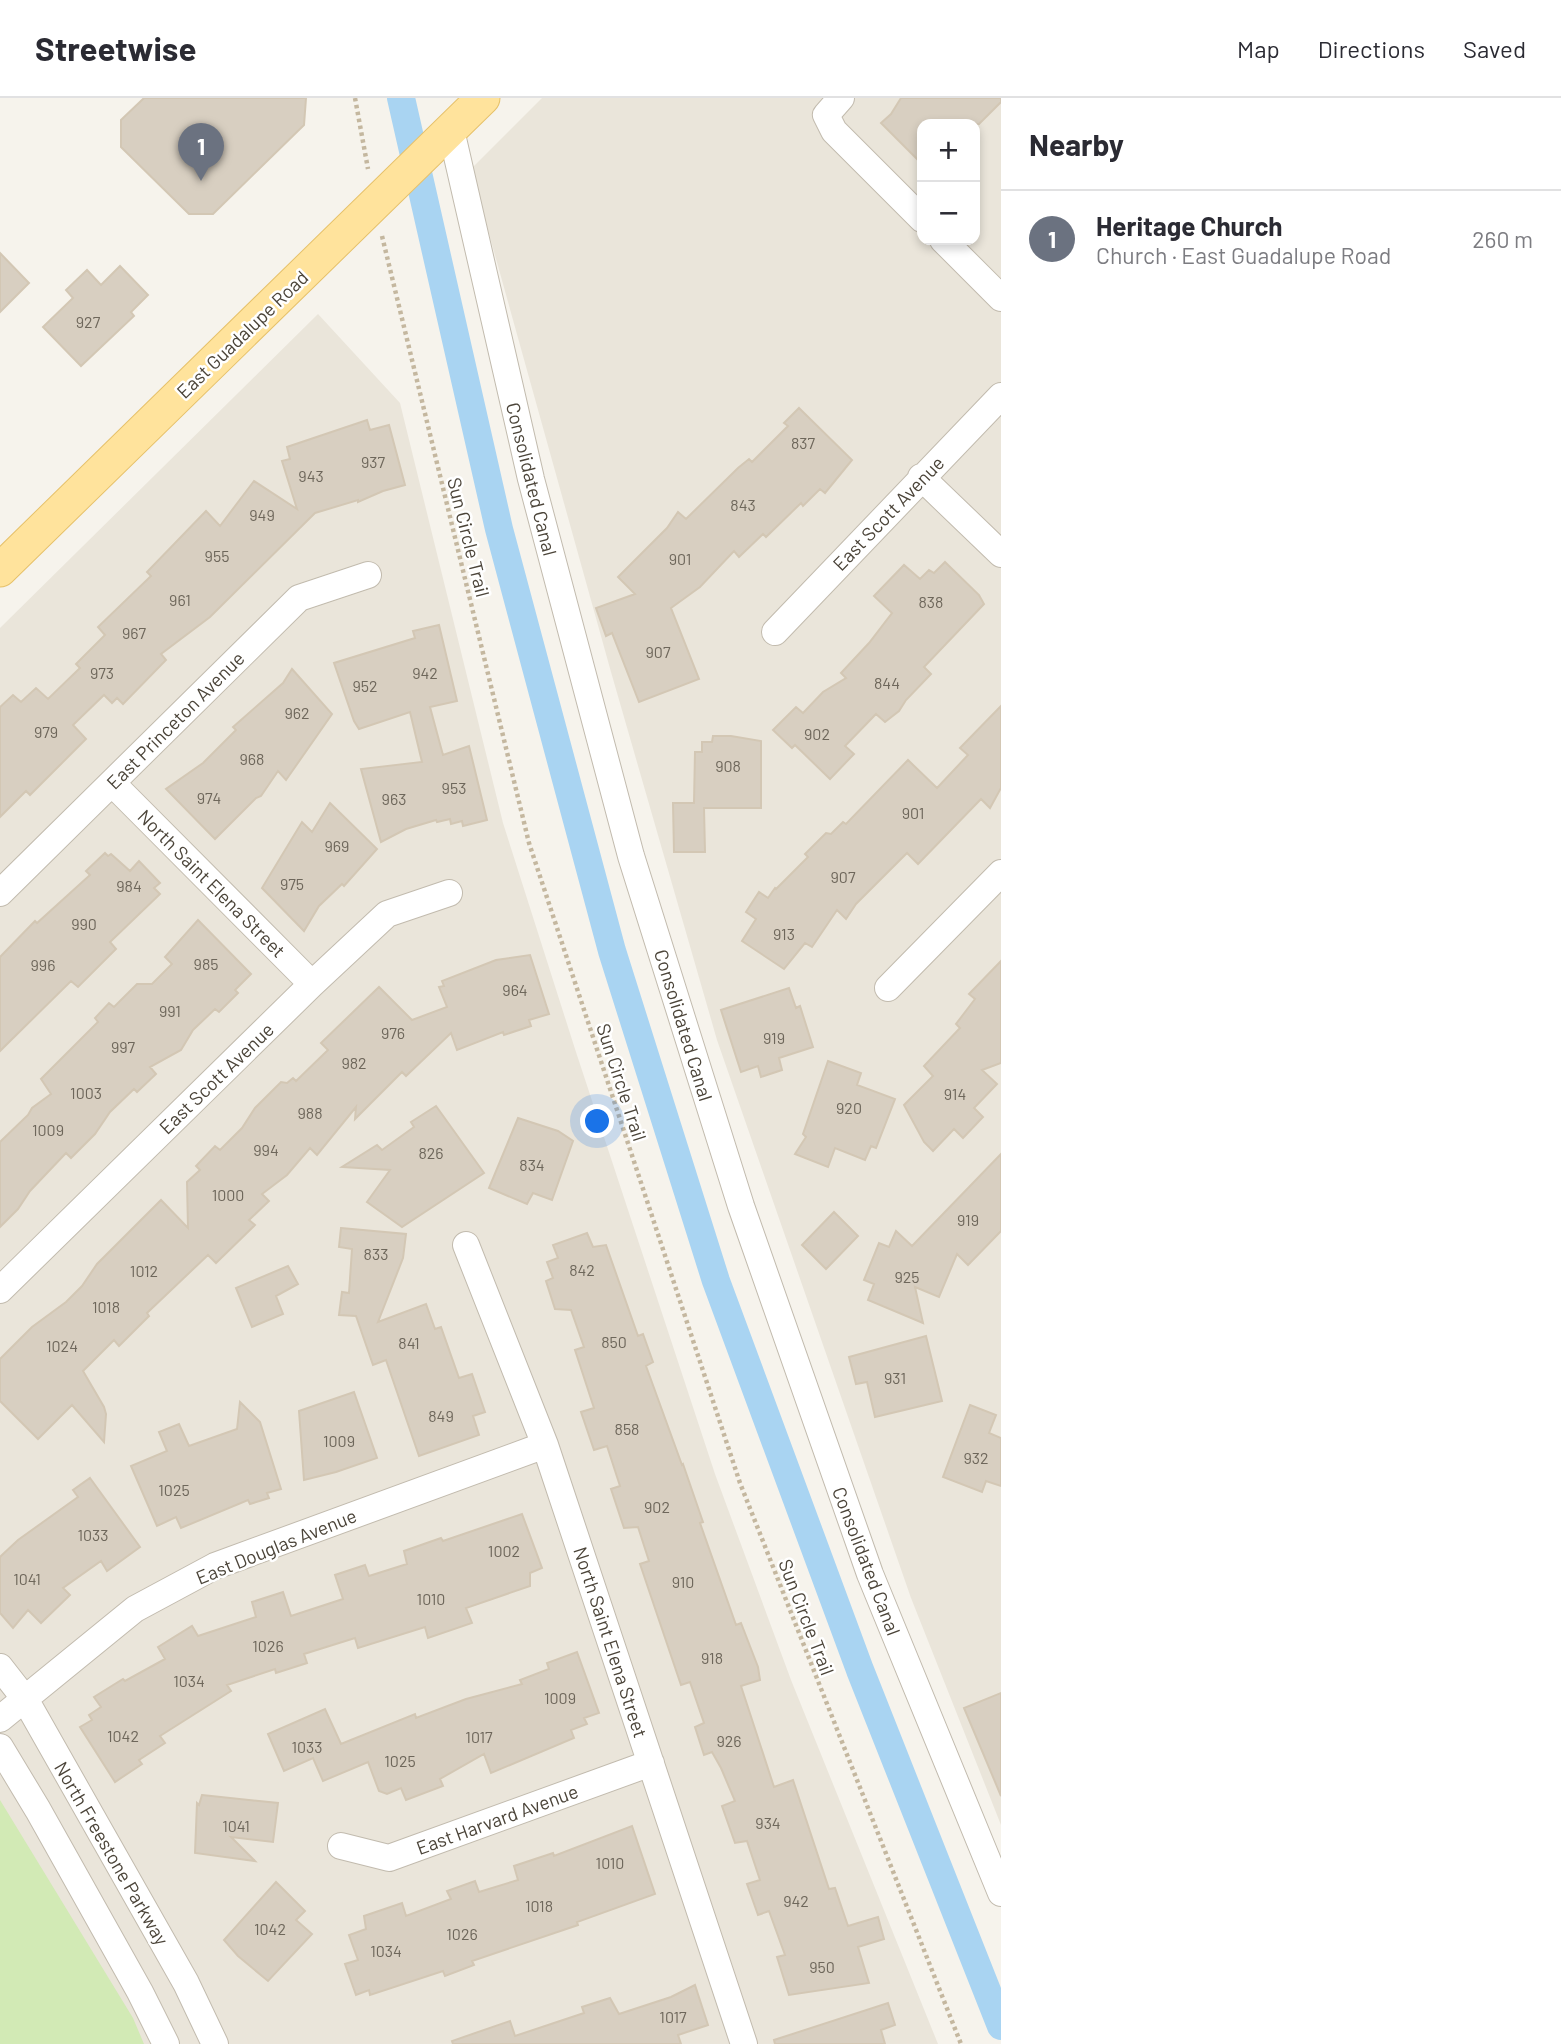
<!DOCTYPE html>
<html lang="en">
<head>
<meta charset="utf-8">
<style>
  :root { --surface:#fff; --page:#f7f7f7; --text:#2b2b33; --muted:#7c7c81; --line:#e1e1e2; --accent:#fc3f1d }
  body { margin:0; font-family:Barlow,sans-serif; background:var(--page); color:var(--text) }
  .controls { position:absolute; right:21px; top:21px; display:grid; overflow:hidden; border-radius:14px; box-shadow:0 4px 10px #0003 }
  .controls button { width:63px; height:63px; display:grid; place-items:center; padding:0; border:0; border-bottom:2px solid var(--line); background:var(--surface); color:var(--text); font:35px sans-serif }
  .you { position:absolute; left:598px; top:1024px; width:24px; height:24px; margin:-18px; border:5px solid #fff; border-radius:50%; background:#1a73e8; box-shadow:0 0 0 10px #1a73e833 }
  .badge { display:grid; place-items:center; width:46px; height:46px; border-radius:50%; background:var(--accent); color:#fff; font-size:23px; font-weight:700 }
  .pin { position:absolute; translate:-50% -58px; filter:drop-shadow(0 2px 4px #0008) }
  .pin::after { content:''; position:absolute; top:37px; width:24px; height:21px; background:inherit; clip-path:polygon(0 0,100% 0,50% 100%) }
  .list { margin:0; padding:0; list-style:none }
  h2 { display:flex; justify-content:space-between; align-items:center; height:91px; margin:0; padding:0 28px; font-size:30px }
  h2 small { font-size:23px; font-weight:400; color:var(--muted) }
  .list li { display:grid; grid-template-columns:46px 1fr auto; gap:21px; align-items:center; box-sizing:border-box; height:98px; padding:0 28px; border-top:2px solid var(--line) }
  .list b { display:block; font-size:26px; white-space:nowrap }
  .list p { margin:0; font-size:23px; white-space:nowrap; color:var(--muted) }
  .list em { font-size:23px; font-style:normal; color:var(--muted) }
  .map { position:relative; flex:none; width:1001px; height:1946px; overflow:hidden }
  header { display:flex; align-items:center; gap:42px; box-sizing:border-box; height:98px; padding:0 35px; background:var(--surface); border-bottom:2px solid var(--line) }
  header strong { font-size:33px }
  nav { display:flex; gap:38px; margin-inline-start:auto; font-size:24px }
  main { display:flex }
  aside { flex:1; background:var(--surface) }
  .map>svg:first-child { display:block }
</style>
</head>
<body>
<header>
<strong>Streetwise</strong>
<nav><a>Map</a><a>Directions</a><a>Saved</a></nav>
</header>
<main>
<div class="map">
<svg width="1001" height="1946" viewBox="0 0 1001 1946">
  <rect width="100%" height="100%" fill="#f6f3ec"/>
  <!-- residential -->
  <path fill="#eae5da" fill-rule="evenodd" d="M542,0H1001V1727L911,1500L717,942L611,574L471,71ZM922,26H975V142H922Z
    M318,216L400,305L503,725L575,951L715,1376L791,1582L938,1946H0V530Z"/>
  <!-- green -->
  <path fill="#d2eab5" d="M0,1702L133,1920L144,1946H0Z"/>
  <g fill="none" stroke-linecap="round" stroke-linejoin="round">
    <!-- canal -->
    <path stroke="#a9d4f2" stroke-width="28" d="M401,0L499,431L612,853L716,1183L860,1572L1001,1928"/>
  </g>
  <!-- building -->
  <path fill="#d8cfc1" stroke="#d3c7b4" stroke-width="2" d="M144,0H306L304,27L213,116H189L121,49V22Z
    M901,0H1001V4L979,26H922V66L881,25L891,16Z
    M0,155L29,185L0,214Z
    M120,168L148,197L131,214L134,218L81,268L43,229L73,200L66,192L87,172L101,187Z
    M799,310L852,362L825,395L820,391L803,408L801,405L766,439L763,436L739,459L734,453L700,489L671,510L699,581L639,604L612,535L606,538L596,510L635,496L618,479L667,430L678,414L686,421L738,370L749,361L752,364L788,328L784,325Z
    M367,322L370,332L389,327L405,387L383,393L358,404V402L315,415L210,519L161,556L166,562L123,606L117,600L112,605L104,597L73,627L86,641L30,697L26,693L0,719V609L13,597L21,604L36,590L48,601L80,570L76,566L105,537L98,529L151,478L147,474L206,413L220,428L254,383L297,411L282,363L290,361L287,349Z
    M945,464L979,497L984,506L924,569L931,576L906,602L899,613L885,624L876,616L845,648L854,656L830,681L795,647L792,650L773,632L796,609L803,615L823,594L846,580L841,575L869,545L892,515L874,498L904,467L920,481L929,472L934,475Z
    M439,527L457,603L430,609L437,635L443,657L469,648L487,722L463,728L462,723L451,726L450,721L437,724L436,722L406,731L381,744L361,671L422,664L410,614L359,631L354,623L334,565L415,540L413,533Z
    M292,571L332,616L286,682L278,673L261,698L256,700L215,741L166,691L203,665L236,632L233,629L283,585Z
    M1001,608V690L990,710L981,701L918,766L907,755L856,806L846,821L837,812L812,849L805,845L784,871L742,843L756,821L746,814L759,794L768,800L775,790L776,791L808,759L805,756L826,735L831,736L843,724L846,726L908,662L937,690L968,657L960,650Z
    M713,638H731L761,643V710H704L705,754H674L673,705H694L695,654H702V644H712Z
    M330,705L377,751L344,788L342,786L319,808L304,833L262,790L302,724L312,734Z
    M105,755L108,758L111,756L130,773L139,763L160,785L154,790L160,796L110,844L116,851L78,889L71,883L0,953V859L35,823L37,825L90,777L86,773Z
    M198,822L251,876L235,892L238,895L219,914L215,911L193,932L181,952L150,969L156,976L137,994L134,991L110,1014L95,1036L71,1060L66,1055L30,1093L18,1111L0,1129V1044L28,1017L32,1010L51,996L41,981L98,924L95,920L109,905L114,909L137,886H152L172,866L165,859Z
    M530,857L549,916L529,922L531,928L504,937L503,934L457,952L451,935L406,978L402,974L355,1021L356,1009L317,1057L310,1050L287,1077L262,1096L269,1103L249,1122L255,1127L216,1165L208,1157L147,1215L149,1218L119,1248L114,1242L83,1273L104,1309L106,1316L104,1344L72,1307L38,1341L0,1303V1261L32,1229L66,1204L82,1188L97,1166L161,1102L188,1130L187,1084L200,1072L196,1068L215,1048L220,1052L242,1030L255,1010L281,984L287,985L293,980L296,983L328,952L321,945L379,889L412,922L447,909L439,889L444,888L442,883L496,862Z
    M1001,863V965L982,972L997,986L974,1010L983,1019L963,1040L954,1031L933,1053L924,1044L904,1007L933,978L924,968L960,930L956,926L975,901L969,896Z
    M789,890L796,910L800,908L813,949L779,960L782,972L761,979L758,968L741,974L721,912Z
    M828,963L861,975L857,987L895,1001L876,1050L871,1048L865,1062L835,1050L828,1069L795,1056L806,1039L803,1036Z
    M436,1008L484,1075L402,1129L367,1104L390,1072L342,1069L377,1047L382,1052L414,1029L411,1024Z
    M518,1020L558,1033L573,1043L552,1102L533,1095L527,1106L489,1090Z
    M1001,1056V1133L968,1167L957,1156L939,1199L915,1189L923,1225L868,1202L874,1186L864,1182L879,1145L889,1149L896,1133L912,1148Z
    M834,1114L858,1138L826,1171L802,1147Z
    M341,1130L406,1136L403,1160L378,1224L426,1206L435,1231L441,1229L459,1280L472,1276L485,1314L473,1318L479,1337L419,1358L386,1262L373,1267L356,1218L339,1217L342,1194L349,1195L352,1151L339,1149Z
    M587,1135L593,1149L606,1147L638,1238L643,1236L653,1264L646,1268L682,1367L683,1366L703,1424L700,1425L736,1527L741,1525L758,1569L760,1582L741,1588L774,1689L793,1682L829,1791L835,1790L848,1828L878,1819L884,1841L858,1849L869,1885L789,1897L777,1859L785,1857L769,1813L758,1817L747,1786L760,1782L747,1743L735,1745L722,1708L735,1703L721,1670L712,1654L704,1657L695,1629L704,1625L690,1584L681,1587L640,1466L649,1463L638,1429L624,1430L611,1391L620,1388L607,1348L594,1352L581,1314L594,1310L575,1252L584,1249L571,1212L555,1211L546,1183L553,1180L547,1164L558,1160L553,1147Z
    M288,1168L298,1186L276,1198L283,1216L252,1229L236,1190Z
    M926,1238L942,1303L875,1319L867,1284L856,1286L849,1259Z
    M354,1294L377,1360L336,1374L304,1382L299,1313Z
    M240,1304L260,1324L281,1391L267,1395L269,1400L250,1406L248,1402L181,1430L176,1419L157,1428L131,1368L167,1353L159,1334L179,1326L189,1348L237,1331Z
    M970,1307L996,1317L989,1335L1001,1340V1388L986,1383L982,1394L943,1379Z
    M90,1380L140,1449L107,1473L101,1463L63,1490L70,1497L41,1525L28,1512L13,1530L0,1515V1459L18,1442L78,1399L73,1392Z
    M522,1416L542,1470L530,1475V1488L466,1510L472,1525L428,1540L425,1529L358,1550L355,1540L304,1556L307,1565L276,1575L275,1571L227,1587L231,1593L160,1638L165,1645L139,1662L142,1666L115,1684L80,1629L92,1622L89,1617L101,1609L94,1599L123,1581L125,1583L165,1561L158,1549L192,1528L198,1538L256,1519L252,1504L283,1494L291,1518L343,1501L335,1477L365,1467L369,1478L407,1466L404,1453L441,1440L443,1443Z
    M577,1554L599,1615L584,1620L587,1626L571,1632L574,1640L491,1675L484,1656L440,1681L443,1688L406,1702L401,1690L387,1696L379,1693L368,1664L323,1683L313,1660L284,1673L268,1636L325,1611L341,1646L415,1616L416,1620L466,1601L522,1586L520,1582L549,1571L547,1565Z
    M1001,1595V1698L964,1610Z
    M202,1697L278,1705L273,1744L231,1739L255,1763L195,1755L197,1705L199,1707Z
    M632,1728L655,1796L577,1824L578,1827L472,1863L474,1867L445,1878L443,1873L370,1897L369,1892L356,1897L345,1866L358,1862L349,1837L366,1831L364,1818L402,1805L406,1818L451,1801L447,1793L475,1783L479,1794L518,1782L514,1768L553,1755L554,1758Z
    M276,1784L305,1813L296,1822L312,1836L268,1883L238,1858L224,1842Z
    M695,1887L708,1927L678,1937L681,1946H453L452,1943L510,1923L515,1938L584,1915L582,1909L610,1900L619,1916L671,1899Z
    M888,1905L895,1927L881,1932L885,1946H775L774,1942Z"/>
  <g fill="none" stroke-linecap="round" stroke-linejoin="round">
    <!-- minor casing -->
    <g stroke="#c2bbae" stroke-width="28">
      <path id="minor" d="M841,0L826,17L834,33L922,121
        M451,32L531,381L631,758L741,1108L870,1476L1001,1795
        M943,142L1001,200
        M921,379L1001,456
        M775,534L1001,298
        M112,685L312,886
        M0,795L299,500L368,477
        M888,890L1001,775
        M466,1147L545,1347L744,1946
        M0,1192L312,886L387,816L449,795
        M0,1569L25,1601L186,1885L215,1946
        M0,1621L135,1511L215,1468L545,1347
        M0,1649L38,1712L140,1894L166,1946
        M341,1748L389,1760L651,1665"/>
    </g>
    <!-- major casing -->
    <g stroke="#e6c16a" stroke-width="35">
      <path id="major" d="M0,472L483,0"/>
    </g>
    <!-- path -->
    <path stroke="#c4b79f" stroke-width="4.5" stroke-dasharray="3.5 3.5" stroke-linecap="butt" d="M355,0L368,71
      M382,138L529,745L740,1385L961,1946"/>
    <!-- minor -->
    <use href="#minor" stroke="#fff" stroke-width="26"/>
    <!-- major -->
    <use href="#major" stroke="#ffe39c" stroke-width="33"/>
  </g>
  <g text-anchor="middle" dominant-baseline="central" stroke-width="5" stroke-linejoin="round" paint-order="stroke">
    <!-- number labels -->
    <g font-size="16" fill="#6e675b">
      <text x="88" y="223">927</text>
      <text x="803" y="344">837</text>
      <text x="373" y="363">937</text>
      <text x="311" y="377">943</text>
      <text x="743" y="406">843</text>
      <text x="262" y="416">949</text>
      <text x="217" y="457">955</text>
      <text x="680" y="460">901</text>
      <text x="180" y="501">961</text>
      <text x="931" y="503">838</text>
      <text x="134" y="534">967</text>
      <text x="658" y="553">907</text>
      <text x="102" y="574">973</text>
      <text x="425" y="574">942</text>
      <text x="887" y="584">844</text>
      <text x="365" y="587">952</text>
      <text x="297" y="614">962</text>
      <text x="46" y="633">979</text>
      <text x="817" y="635">902</text>
      <text x="252" y="660">968</text>
      <text x="728" y="667">908</text>
      <text x="454" y="689">953</text>
      <text x="209" y="699">974</text>
      <text x="394" y="700">963</text>
      <text x="913" y="714">901</text>
      <text x="337" y="747">969</text>
      <text x="843" y="778">907</text>
      <text x="292" y="785">975</text>
      <text x="129" y="787">984</text>
      <text x="84" y="825">990</text>
      <text x="784" y="835">913</text>
      <text x="206" y="865">985</text>
      <text x="43" y="866">996</text>
      <text x="515" y="891">964</text>
      <text x="170" y="912">991</text>
      <text x="393" y="934">976</text>
      <text x="774" y="939">919</text>
      <text x="123" y="948">997</text>
      <text x="354" y="964">982</text>
      <text x="86" y="994">1003</text>
      <text x="955" y="995">914</text>
      <text x="849" y="1009">920</text>
      <text x="310" y="1014">988</text>
      <text x="48" y="1031">1009</text>
      <text x="266" y="1051">994</text>
      <text x="431" y="1054">826</text>
      <text x="532" y="1066">834</text>
      <text x="228" y="1096">1000</text>
      <text x="968" y="1121">919</text>
      <text x="376" y="1155">833</text>
      <text x="582" y="1171">842</text>
      <text x="144" y="1172">1012</text>
      <text x="907" y="1178">925</text>
      <text x="106" y="1208">1018</text>
      <text x="614" y="1243">850</text>
      <text x="409" y="1244">841</text>
      <text x="62" y="1247">1024</text>
      <text x="895" y="1279">931</text>
      <text x="441" y="1317">849</text>
      <text x="627" y="1330">858</text>
      <text x="339" y="1342">1009</text>
      <text x="976" y="1359">932</text>
      <text x="174" y="1391">1025</text>
      <text x="657" y="1408">902</text>
      <text x="93" y="1436">1033</text>
      <text x="504" y="1452">1002</text>
      <text x="27" y="1480">1041</text>
      <text x="683" y="1483">910</text>
      <text x="431" y="1500">1010</text>
      <text x="268" y="1547">1026</text>
      <text x="712" y="1559">918</text>
      <text x="189" y="1582">1034</text>
      <text x="560" y="1599">1009</text>
      <text x="123" y="1637">1042</text>
      <text x="479" y="1638">1017</text>
      <text x="729" y="1642">926</text>
      <text x="307" y="1648">1033</text>
      <text x="400" y="1662">1025</text>
      <text x="768" y="1724">934</text>
      <text x="236" y="1727">1041</text>
      <text x="610" y="1764">1010</text>
      <text x="796" y="1802">942</text>
      <text x="539" y="1807">1018</text>
      <text x="270" y="1830">1042</text>
      <text x="462" y="1835">1026</text>
      <text x="386" y="1852">1034</text>
      <text x="822" y="1868">950</text>
      <text x="673" y="1918">1017</text>
    </g>
    <!-- street labels -->
    <g font-size="19" fill="#4b4439" stroke="#fff">
      <text transform="translate(242 236) rotate(-44)">East Guadalupe Road</text>
      <text transform="translate(532 381) rotate(76)">Consolidated Canal</text>
      <text transform="translate(888 415) rotate(-46)">East Scott Avenue</text>
      <text transform="translate(469 439) rotate(76)">Sun Circle Trail</text>
      <text transform="translate(175 622) rotate(-45)">East Princeton Avenue</text>
      <text transform="translate(212 785) rotate(45)">North Saint Elena Street</text>
      <text transform="translate(684 927) rotate(73)">Consolidated Canal</text>
      <text transform="translate(216 980) rotate(-44)">East Scott Avenue</text>
      <text transform="translate(622 984) rotate(72)">Sun Circle Trail</text>
      <text transform="translate(276 1448) rotate(-22)">East Douglas Avenue</text>
      <text transform="translate(867 1463) rotate(69)">Consolidated Canal</text>
      <text transform="translate(807 1519) rotate(69)">Sun Circle Trail</text>
      <text transform="translate(611 1544) rotate(72)">North Saint Elena Street</text>
      <text transform="translate(497 1721) rotate(-20)">East Harvard Avenue</text>
      <text transform="translate(112 1755) rotate(60)">North Freestone Parkway</text>
    </g>
  </g>
</svg>
<div class="controls">
<button>+</button>
<button>−</button>
</div>
<div class="you"></div>
<div class="pin badge" style="left:201px;top:83px;background:#6b7280">1</div>
</div>
<aside>
<h2>Nearby<small></small></h2>
<ul class="list">
<li><span class="badge" style="background:#6b7280">1</span><div><b>Heritage Church</b><p>Church · East Guadalupe Road</p></div><em>260 m</em></li>
</ul>
</aside>
</main>
</body>
</html>
